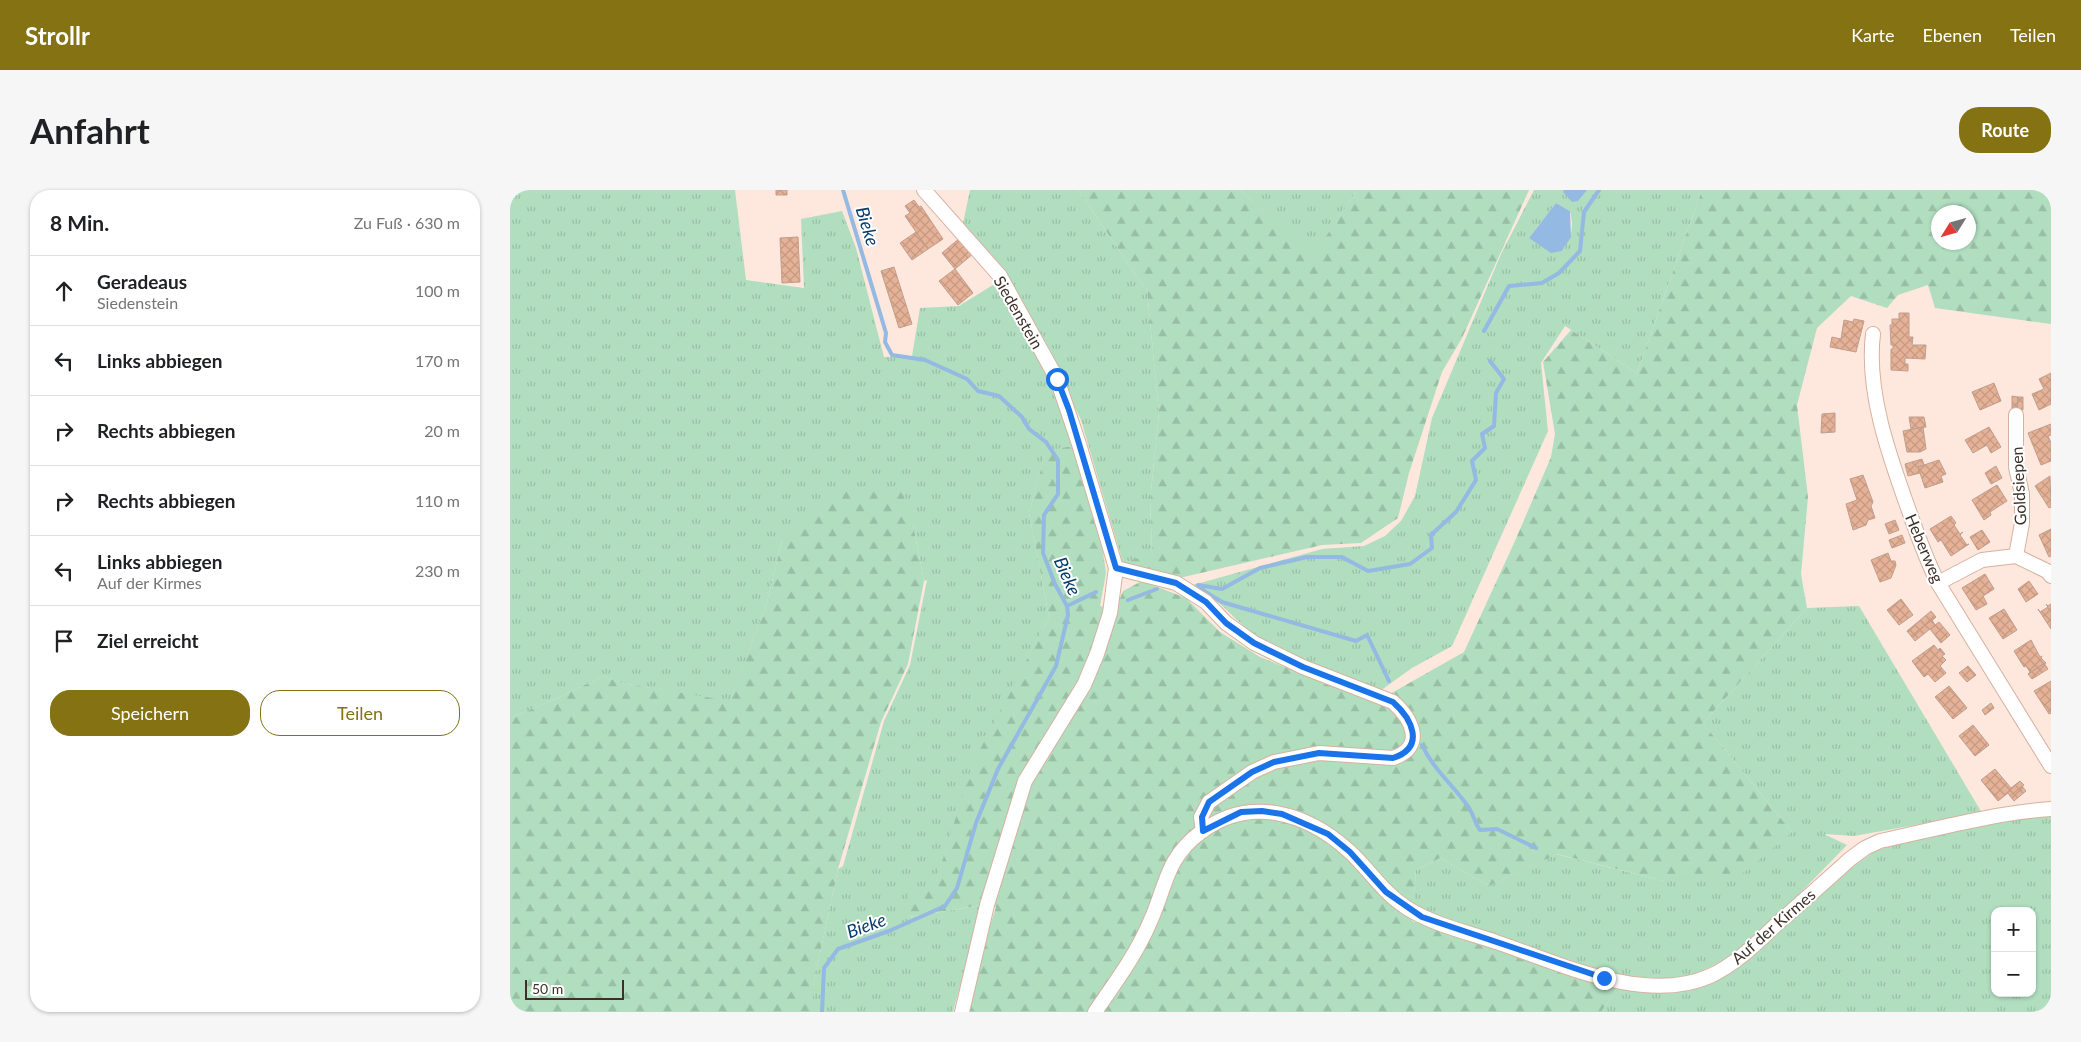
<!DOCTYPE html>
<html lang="de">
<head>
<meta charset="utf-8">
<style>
  :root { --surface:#fff; --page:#f6f6f6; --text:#202124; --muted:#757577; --line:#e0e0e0; --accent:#847213 }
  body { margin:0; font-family:Lato,sans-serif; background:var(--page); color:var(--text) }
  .controls { position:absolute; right:15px; bottom:15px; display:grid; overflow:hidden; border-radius:10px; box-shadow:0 1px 4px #0004 }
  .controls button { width:45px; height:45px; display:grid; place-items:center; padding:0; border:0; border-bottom:1px solid var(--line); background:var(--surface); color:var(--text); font:25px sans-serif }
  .compass { position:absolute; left:1421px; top:15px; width:45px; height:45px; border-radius:50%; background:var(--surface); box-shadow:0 1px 4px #0004; rotate:233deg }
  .scale { position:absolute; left:15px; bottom:12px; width:99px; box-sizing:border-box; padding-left:5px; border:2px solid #3e3029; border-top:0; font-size:14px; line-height:18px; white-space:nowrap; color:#3e3029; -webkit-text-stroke:4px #fff; paint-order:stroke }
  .stop { position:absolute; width:15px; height:15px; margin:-11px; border:4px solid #1a73e8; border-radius:50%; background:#fff }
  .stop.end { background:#1a73e8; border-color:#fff; box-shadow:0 1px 5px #0008 }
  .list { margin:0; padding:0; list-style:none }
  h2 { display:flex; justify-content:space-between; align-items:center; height:65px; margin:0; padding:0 20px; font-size:21px }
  h2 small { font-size:16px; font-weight:400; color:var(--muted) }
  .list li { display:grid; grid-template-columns:32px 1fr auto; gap:15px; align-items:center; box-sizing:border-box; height:70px; padding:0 20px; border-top:1px solid var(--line) }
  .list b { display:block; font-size:19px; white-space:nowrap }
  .list p { margin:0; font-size:16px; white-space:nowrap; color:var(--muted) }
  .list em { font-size:16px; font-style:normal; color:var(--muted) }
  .actions { display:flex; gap:10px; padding:15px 20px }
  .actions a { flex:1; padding:11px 0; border:1px solid var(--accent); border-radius:20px; text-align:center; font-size:18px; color:var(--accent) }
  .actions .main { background:var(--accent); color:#fff }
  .icon { flex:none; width:28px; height:28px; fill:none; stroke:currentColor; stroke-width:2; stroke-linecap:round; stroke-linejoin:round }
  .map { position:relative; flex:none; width:1541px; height:822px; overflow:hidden; border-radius:20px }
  header { display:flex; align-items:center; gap:30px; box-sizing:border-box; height:70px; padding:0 25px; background:var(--accent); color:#fff }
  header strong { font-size:24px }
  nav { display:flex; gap:28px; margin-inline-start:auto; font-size:18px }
  .intro { display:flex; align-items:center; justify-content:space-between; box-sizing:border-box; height:120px; padding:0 30px }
  h1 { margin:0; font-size:35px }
  .button { padding:12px 22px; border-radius:20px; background:var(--accent); color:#fff; font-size:18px; font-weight:700 }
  main { display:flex; gap:30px; padding:0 30px }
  aside { flex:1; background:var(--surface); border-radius:20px; box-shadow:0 1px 4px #0004 }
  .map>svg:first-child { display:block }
</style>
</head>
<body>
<header>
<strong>Strollr</strong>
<nav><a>Karte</a><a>Ebenen</a><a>Teilen</a></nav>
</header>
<div class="intro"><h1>Anfahrt</h1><a class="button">Route</a></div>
<main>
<aside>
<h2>8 Min.<small>Zu Fuß · 630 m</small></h2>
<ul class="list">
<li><svg class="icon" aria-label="ahead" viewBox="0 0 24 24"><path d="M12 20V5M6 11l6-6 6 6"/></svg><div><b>Geradeaus</b><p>Siedenstein</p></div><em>100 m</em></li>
<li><svg class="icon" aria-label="left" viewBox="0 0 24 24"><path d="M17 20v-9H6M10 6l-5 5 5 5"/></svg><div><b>Links abbiegen</b></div><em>170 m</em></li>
<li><svg class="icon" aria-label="right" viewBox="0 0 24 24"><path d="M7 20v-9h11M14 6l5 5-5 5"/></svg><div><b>Rechts abbiegen</b></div><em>20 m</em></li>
<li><svg class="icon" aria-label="right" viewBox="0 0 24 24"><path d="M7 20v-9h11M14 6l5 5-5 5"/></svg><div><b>Rechts abbiegen</b></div><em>110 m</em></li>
<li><svg class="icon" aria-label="left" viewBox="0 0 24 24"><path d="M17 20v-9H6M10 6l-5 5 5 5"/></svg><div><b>Links abbiegen</b><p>Auf der Kirmes</p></div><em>230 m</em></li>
<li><svg class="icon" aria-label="arrive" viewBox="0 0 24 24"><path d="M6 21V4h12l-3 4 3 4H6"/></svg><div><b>Ziel erreicht</b></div></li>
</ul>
<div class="actions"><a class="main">Speichern</a><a>Teilen</a></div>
</aside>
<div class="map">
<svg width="1541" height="822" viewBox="0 0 1541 822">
  <defs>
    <pattern id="grass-tufts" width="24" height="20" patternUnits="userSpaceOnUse" patternTransform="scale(1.25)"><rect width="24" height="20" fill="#b0debf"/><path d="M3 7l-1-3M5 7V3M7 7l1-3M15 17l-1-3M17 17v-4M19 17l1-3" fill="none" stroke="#98bfa4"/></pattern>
    <pattern id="forest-firs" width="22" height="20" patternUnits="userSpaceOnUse" patternTransform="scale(1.25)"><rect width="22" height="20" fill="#b0debf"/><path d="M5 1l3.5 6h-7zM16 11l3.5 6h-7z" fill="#98bfa4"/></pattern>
    <pattern id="building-cross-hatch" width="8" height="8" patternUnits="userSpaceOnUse" patternTransform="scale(1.25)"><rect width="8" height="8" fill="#e6b297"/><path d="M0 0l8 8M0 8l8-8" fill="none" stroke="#c69982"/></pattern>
  </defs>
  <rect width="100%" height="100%" fill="#fee8dd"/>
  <!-- grass -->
  <path fill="url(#grass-tufts)" fill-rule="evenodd" d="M0,0H225L236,90L294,98L291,29L332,21L346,58L374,167L402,166L410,118L449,116L486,93L540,188L562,256L536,262L519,323L539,427L463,575L426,691L400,727L472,715L443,822H303V796L328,679L333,676L374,531L400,475L417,390L414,391L403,334L272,351L257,412L220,512L112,493L93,486L48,508L0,528Z
    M460,0H568L637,101L649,223L640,311L642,364L613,373L571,230L550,186L494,81L453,33Z
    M730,0H847L803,67Z
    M1024,0H1192L1127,183L1055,136L1031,173L1038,241L942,456L902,478L870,501L796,473L741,443L709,413L683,395L812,359L854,356L875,346L891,331L905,306L922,228L991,64ZM1046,13L1060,21C1064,39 1062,46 1052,61L1019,48Z
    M1349,416L1472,623L1344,646L1314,644L1337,655L1262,732L1218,768L1174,790L1106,785L936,730L903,715L906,680L930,668L979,696L1046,664L1154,691L1282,642L1193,533L1297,418Z
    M1541,625V822H1091L1107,799L1149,803L1189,797L1233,774L1340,679L1365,661L1404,649L1522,626ZM1485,721H1522V803H1485Z"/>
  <!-- forest -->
  <path fill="url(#forest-firs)" fill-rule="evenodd" d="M568,0H730L803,66L847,0H1019L952,148L932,182L899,283L888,328L851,353L812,355L665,389L613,373L642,363L640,311L649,223L637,101Z
    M1192,0H1541V134L1425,118L1418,95L1388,105L1377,118L1341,106L1307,138L1287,215L1298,307L1291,384L1297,418L1193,533L1282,642L1231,685L1154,691L1047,664L979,696L930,668L906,680L902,731L1107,799L1091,822H453L486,717L472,715L399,727L398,704L426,691L462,575L539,427L519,323L536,261L562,256L592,355L596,383L590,416L606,419L613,401L632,391L676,408L710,442L750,467L813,492L871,509L954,462L1005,351L1041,267L1045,244L1033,172L1061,140L1127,183ZM1428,22H1458V52H1428Z
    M329,299H390L403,334L414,391L398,474L371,532L328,679L303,796V822H0V528L48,508L93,486L112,493L220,511L257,412L272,351Z"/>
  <!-- water -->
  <path fill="#94b9e2" d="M1054,0H1077L1068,11L1062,12L1053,2Z
    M1046,13L1060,21L1061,47L1052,61L1041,63L1019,48Z"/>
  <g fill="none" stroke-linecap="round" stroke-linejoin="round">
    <!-- stream -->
    <path stroke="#94b9e2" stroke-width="4" d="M974,141L999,96L1032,93L1049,83L1070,61L1074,22L1089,0
      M688,395L712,399L750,378L797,367H832L858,381L900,374L922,358L921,345L946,322L966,290L962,271L975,258L972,244L984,236L986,203L994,189L980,171
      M688,395L694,401L712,412L846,451L857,445L879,491
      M618,410L647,399
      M557,416L586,402
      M912,555C924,580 941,593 957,615C963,622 964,632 970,640L987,639L1026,658
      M312,822L314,778L328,759L379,741L435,716L447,698L466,633L488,579L546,476L558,425L557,416L545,394L533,363L534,325L548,304V270L536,252L519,239L512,227L489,206L468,201L457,189L415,170L382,165L375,152L376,143L333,0"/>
  </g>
  <!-- building -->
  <path fill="url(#building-cross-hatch)" stroke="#c09e8d" d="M266,0H277V5H266Z
    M404,10L409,17L411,16L433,49L418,59L395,26L400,23L395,16Z
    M406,42L418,59L402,70L390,53Z
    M288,47L290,92L272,93L270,48Z
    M451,47L464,63L445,79L432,63Z
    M384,77L402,134L389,138L371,81Z
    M445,79L463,103L448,115L429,91Z
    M1389,123H1399V147H1403L1402,155H1416L1415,169L1395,168V174H1398V181L1381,180V159H1383V155H1381L1380,135H1382V129H1389Z
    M1344,129L1354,131L1346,162L1320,157L1322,147L1331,149L1334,130L1343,132Z
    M1541,183V214L1529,220L1522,204L1534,199L1529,189Z
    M1484,193L1491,211L1470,220L1462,202Z
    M1502,206L1508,207L1507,220H1502Z
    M1508,207H1513V220H1507Z
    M1325,223V242L1311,243L1312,224Z
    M1399,227H1414L1416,237L1401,239Z
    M1541,234V245L1538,246L1541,253V271L1531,275L1518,243Z
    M1413,237L1416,259L1410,262H1397L1393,241Z
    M1479,237L1491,257L1481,263L1477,255L1463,263L1455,250Z
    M1412,269L1414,275L1408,277L1410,283L1398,286L1395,274Z
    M1429,270L1436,284L1431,286L1433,292L1415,298L1408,277Z
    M1486,276L1492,288L1481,294L1475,283Z
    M1353,285L1363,312L1361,316L1365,328L1358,330L1356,335L1343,340L1336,314L1347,310L1340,289Z
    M1540,286L1541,317L1539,318L1525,296Z
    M1487,295L1497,311L1480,322L1481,325L1474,330L1462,310Z
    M1441,326L1446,333L1444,335L1450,344L1453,342L1450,345L1457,355L1459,354L1441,366L1431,350L1428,352L1420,339Z
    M1385,330L1389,340L1379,344L1375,334Z
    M1541,339V366L1539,367L1529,345Z
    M1472,340L1480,352L1468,360L1460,347Z
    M1392,345L1395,353L1382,358L1379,350Z
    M1378,363L1381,371H1385L1386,375L1381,388L1370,392L1361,370Z
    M1475,384L1484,399L1473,406L1477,414L1466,420L1452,398Z
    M1519,391L1528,404L1516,412L1508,399Z
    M1391,409L1403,425L1389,435L1377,420Z
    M1536,414L1538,416L1541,414V439L1528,419L1530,422L1538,417Z
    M1494,419L1507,440L1493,449L1479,428Z
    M1421,421L1426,427L1401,446L1397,441Z
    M1426,427L1422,430L1425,435L1429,432L1440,445L1431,453L1420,439L1405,451L1401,446Z
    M1521,450L1530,467L1532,466L1531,468L1536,473L1518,484L1520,482L1516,476L1514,477L1504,461Z
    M1424,455L1428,460L1430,458L1435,464L1432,466L1436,470L1430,476L1436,483L1425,492L1418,484L1414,487L1402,471Z
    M1534,473L1538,479L1522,489L1518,484Z
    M1458,476L1466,485L1457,492L1449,483Z
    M1541,491V523L1539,524L1524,501Z
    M1439,496L1457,518L1443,529L1425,507Z
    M1481,513L1484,518L1475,525L1472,520Z
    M1463,535L1479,555L1465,566L1449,546Z
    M1485,579L1501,598L1510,591L1514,595L1500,606L1498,603L1488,611L1471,590Z
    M1512,596L1516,601L1504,611L1500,606Z"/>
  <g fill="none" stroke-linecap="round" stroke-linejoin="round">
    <!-- minor casing -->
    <g stroke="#d5b2a1" stroke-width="16">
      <path id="minor" d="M414,0L490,86L547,189L569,254L606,378L600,423L587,464L574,495L515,591L477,715L452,822
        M1363,144C1356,201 1379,265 1398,318C1407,344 1416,369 1428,393L1541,576
        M1506,225V277L1512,304V333L1506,366
        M606,378L666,393L696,412L716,433L744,453L793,477L883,512C902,529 916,557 883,568L809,563L764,572L742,582L699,612L691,627L693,641
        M1428,393L1472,370L1506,366L1537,381L1541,386
        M585,822C605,793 626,765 640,732C657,695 655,669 691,642C740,605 797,623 839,661C859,679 873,703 897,718C924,735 957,742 986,752C1049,773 1135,815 1200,786C1226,774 1247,753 1268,733C1292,712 1316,691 1340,669L1355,658L1370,651C1426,639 1484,623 1541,619"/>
    </g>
    <!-- minor -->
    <use href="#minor" stroke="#fff" stroke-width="14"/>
  </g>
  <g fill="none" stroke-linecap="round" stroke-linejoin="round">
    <!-- route -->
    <path stroke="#1a73e8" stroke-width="6" d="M547,189L559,220L606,378L666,393L696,412L716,433L744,453L793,477L883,512C902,529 916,557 883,568L809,563L764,572L742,582L699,612L692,627L693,641L731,622L752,621L772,624L818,644L840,662L876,702L912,727L1094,788"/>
  </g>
  <g text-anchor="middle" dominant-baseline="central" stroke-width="4" stroke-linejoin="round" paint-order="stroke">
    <!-- street labels -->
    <g font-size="16" fill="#3e3029" stroke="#fff">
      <text transform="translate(509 122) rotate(60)">Siedenstein</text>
      <text transform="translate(1508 296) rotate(-93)">Goldsiepen</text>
      <text transform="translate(1415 358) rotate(67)">Heberweg</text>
      <text transform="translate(1263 736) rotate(-41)">Auf der Kirmes</text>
    </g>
    <!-- water labels -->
    <g font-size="18" font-style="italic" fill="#043c6e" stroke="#fff">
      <text transform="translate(358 36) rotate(73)">Bieke</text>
      <text transform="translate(558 386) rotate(66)">Bieke</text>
      <text transform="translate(356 735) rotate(-20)">Bieke</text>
    </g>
  </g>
</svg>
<div class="controls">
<button>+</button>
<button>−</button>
</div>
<svg class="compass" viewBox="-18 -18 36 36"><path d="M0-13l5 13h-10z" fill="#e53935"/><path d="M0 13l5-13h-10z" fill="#757577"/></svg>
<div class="scale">50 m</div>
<div class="stop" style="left:547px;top:189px"></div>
<div class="stop end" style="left:1094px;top:788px"></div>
</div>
</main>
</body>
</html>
